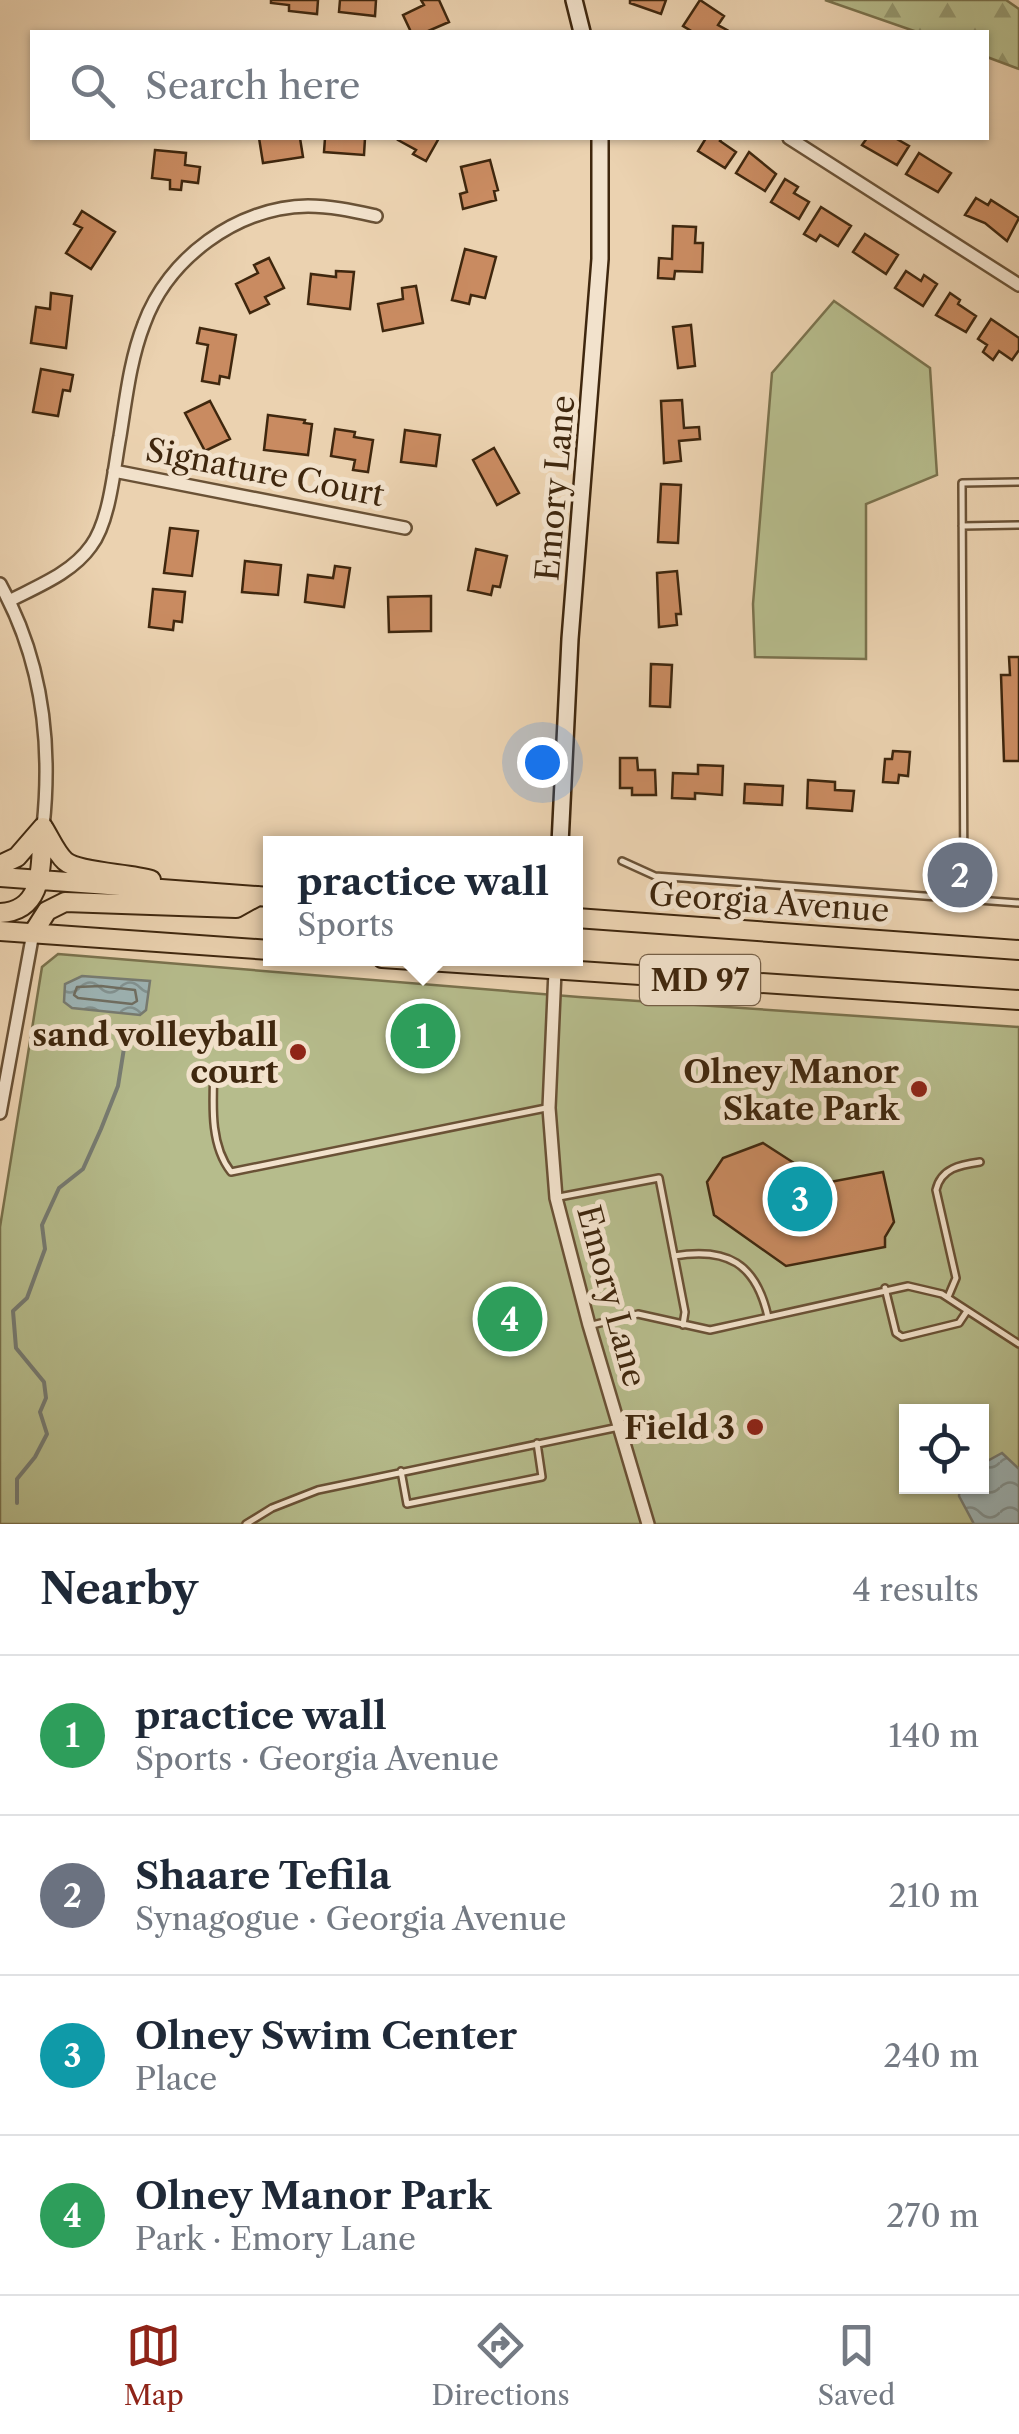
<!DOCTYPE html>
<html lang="en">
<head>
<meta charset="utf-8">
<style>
  :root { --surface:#fff; --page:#f2f2f3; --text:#1f2937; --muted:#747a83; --line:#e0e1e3; --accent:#8f2418 }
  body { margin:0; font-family:"Libre Caslon Text",serif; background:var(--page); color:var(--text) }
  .controls { position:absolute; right:30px; bottom:30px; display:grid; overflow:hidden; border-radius:0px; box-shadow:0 2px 8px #0004 }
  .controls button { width:90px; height:90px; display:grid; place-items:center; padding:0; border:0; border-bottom:2px solid var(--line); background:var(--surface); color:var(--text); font:50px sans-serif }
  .you { position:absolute; left:542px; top:762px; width:35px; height:35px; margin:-25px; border:8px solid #fff; border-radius:50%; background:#1a73e8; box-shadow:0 0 0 15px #1a73e833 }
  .badge { display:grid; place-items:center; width:65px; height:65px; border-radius:50%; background:var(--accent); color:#fff; font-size:32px; font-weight:700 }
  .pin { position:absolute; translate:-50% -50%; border:5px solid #fff; box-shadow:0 2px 10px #0006 }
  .popup { position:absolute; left:263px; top:836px; width:320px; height:130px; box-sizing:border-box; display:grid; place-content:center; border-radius:0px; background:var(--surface); filter:drop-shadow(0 2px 8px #0005); font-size:32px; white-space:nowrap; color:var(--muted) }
  .popup b { font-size:38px; color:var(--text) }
  .popup::after { content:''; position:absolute; left:50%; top:100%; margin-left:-20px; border:20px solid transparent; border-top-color:var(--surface) }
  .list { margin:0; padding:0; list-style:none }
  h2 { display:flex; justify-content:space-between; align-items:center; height:130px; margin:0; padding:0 40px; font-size:42px }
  h2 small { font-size:32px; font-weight:400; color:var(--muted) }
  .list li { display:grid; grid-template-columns:65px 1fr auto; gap:30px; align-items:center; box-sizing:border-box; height:160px; padding:0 40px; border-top:2px solid var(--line) }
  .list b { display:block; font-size:38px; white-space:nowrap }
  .list p { margin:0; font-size:32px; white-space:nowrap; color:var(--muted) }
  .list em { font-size:32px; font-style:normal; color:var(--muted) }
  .icon { flex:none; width:55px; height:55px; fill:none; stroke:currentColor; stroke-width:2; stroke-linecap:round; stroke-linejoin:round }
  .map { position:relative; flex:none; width:1019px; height:1524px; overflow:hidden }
  .search { position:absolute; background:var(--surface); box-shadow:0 2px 8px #0004; left:30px; right:30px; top:30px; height:110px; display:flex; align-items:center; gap:25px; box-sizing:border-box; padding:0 35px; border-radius:0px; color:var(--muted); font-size:38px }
  .sheet { height:770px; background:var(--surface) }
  nav { display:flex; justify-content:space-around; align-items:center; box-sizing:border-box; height:140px; border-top:2px solid var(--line); background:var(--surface); font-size:28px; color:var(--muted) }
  nav a { display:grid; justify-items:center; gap:5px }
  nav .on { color:var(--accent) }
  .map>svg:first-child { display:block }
</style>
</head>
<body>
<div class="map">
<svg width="1019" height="1524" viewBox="0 0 1019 1524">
  <defs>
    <pattern id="forest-firs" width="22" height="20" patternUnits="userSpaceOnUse" patternTransform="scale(2.5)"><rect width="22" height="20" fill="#b6bc8c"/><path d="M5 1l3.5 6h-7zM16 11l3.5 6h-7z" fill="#959971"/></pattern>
    <pattern id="water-waves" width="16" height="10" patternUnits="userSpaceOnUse" patternTransform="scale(2.5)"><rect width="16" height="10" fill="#9db5b7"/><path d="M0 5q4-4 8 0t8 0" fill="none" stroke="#819393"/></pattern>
  </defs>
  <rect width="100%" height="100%" fill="#ebd2b0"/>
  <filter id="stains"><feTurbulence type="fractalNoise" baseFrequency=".002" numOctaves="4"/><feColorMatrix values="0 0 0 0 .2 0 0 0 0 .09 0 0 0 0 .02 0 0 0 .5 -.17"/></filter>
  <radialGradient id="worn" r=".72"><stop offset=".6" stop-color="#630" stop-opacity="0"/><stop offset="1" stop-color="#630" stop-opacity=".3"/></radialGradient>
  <!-- green -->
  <path fill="#b6bc8c" stroke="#7a724d" stroke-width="2.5" fill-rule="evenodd" d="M834,301L930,368L937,475L866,504V659L755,657L753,604L772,373Z
    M58,954L579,997L1019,1027V1524H0V1227L42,967ZM906,1412H982V1486H906Z"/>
  <!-- forest -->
  <path fill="url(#forest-firs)" stroke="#7a724d" stroke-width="2.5" d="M825,0H1006L1019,9V69L987,57L986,32H917Z"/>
  <!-- water -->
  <path fill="url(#water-waves)" stroke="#777c73" stroke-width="2.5" d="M82,976L150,981L146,1010L140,1015L72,1008L64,1002L65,984Z
    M1002,1453L1019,1469V1524H974L959,1496L960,1487L982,1486V1464Z"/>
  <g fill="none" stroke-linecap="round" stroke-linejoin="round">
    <!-- shore -->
    <path stroke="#6e6e62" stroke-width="2.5" d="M101,986L135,990L137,1001L132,1004L78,998L74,995L77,987Z"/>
    <!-- stream -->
    <path stroke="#777c73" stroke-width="4" d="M17,1503V1479L35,1457L47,1434L40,1412L46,1398L44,1382L16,1348L13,1311L27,1298L45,1249L42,1225L59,1188L83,1169L101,1129L118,1086L125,1042"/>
  </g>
  <!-- building -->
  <path fill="#c98b61" stroke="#3f270e" stroke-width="2.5" d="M271,0H318L317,14L289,11V5L271,3Z
    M340,0H376L375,16L339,12Z
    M421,0H439L449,22L426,32H411L403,15L424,5Z
    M630,0H666L661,14L630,3Z
    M700,0L724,16L718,25L727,30L725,32H693L683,26Z
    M259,138H300L303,157L263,163Z
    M325,138H365L364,155L324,152Z
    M399,138H439L426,161L413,154L416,150L398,140Z
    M706,138H722L720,141L736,152L725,168L698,151Z
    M867,138H895L909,146L897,165L862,145Z
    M155,150L186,153L185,165L200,167L198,183L182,181L181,190L170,189V180L152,178Z
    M749,152L776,174L765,191L736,173Z
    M919,153L951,173L938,192L906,174Z
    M490,160L498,190L494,191L496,200L463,209L460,194L467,192L461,167Z
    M785,179L798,187L794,193L809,202L799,219L771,202Z
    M976,198L988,205L991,200L1019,218L1007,241L985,223L965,215Z
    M821,207L851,226L838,246L820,235L816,241L804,234Z
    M82,211L115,232L91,269L66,253L82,228L74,224Z
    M673,226L696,227L695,243H703L702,272L675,271L674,279L658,278L659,258L672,259Z
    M865,234L898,255L886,274L853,252Z
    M465,249L496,257L485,298L471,295L469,304L452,300Z
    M269,258L284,288L265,297L269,304L250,313L236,284L258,273L254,265Z
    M336,271L354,272L350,309L308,304L311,274L336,277Z
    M906,271L921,281L924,275L937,284L923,306L895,288Z
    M416,286L423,323L383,331L378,304L403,299L402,288Z
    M51,293L72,296L66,348L31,343L36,307L50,309Z
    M950,293L960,300L958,304L976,316L966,332L936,315Z
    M991,319L1019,338V350L1012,360L999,351L993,360L983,352L987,345L978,339Z
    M691,325L695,366L678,368L673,327Z
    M200,328L236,335L229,378L220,376L219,384L202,381L208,345L197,343Z
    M41,369L73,375L70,391L63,390L58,416L33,412Z
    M682,400L684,428L699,427L700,439L679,441L681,461L664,463L661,401Z
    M210,401L230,439L205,451L185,413Z
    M268,415L305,420L304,423L312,424L308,455L264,450Z
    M335,429L355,432L354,437L373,440L368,472L353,470L355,460L331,456Z
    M405,430L440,435L436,466L401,462Z
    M494,448L519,493L497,505L473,460Z
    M661,484L681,485L678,543L658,542Z
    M170,528L198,531L192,576L164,573Z
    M476,549L507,556L500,587L493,586L491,595L468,590Z
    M245,561L281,565L278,595L242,592Z
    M335,566L350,568L344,607L305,602L308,575L333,578Z
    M677,571L681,614H676L677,625L659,627L657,573Z
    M153,589L185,592L182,622L174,621L173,630L149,627Z
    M431,596V631L389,632L388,597Z
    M1009,657H1019V761H1004L1001,675H1010Z
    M651,664L672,665L670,707L650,706Z
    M893,751L910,752L908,776L899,775L898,783L883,782L885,759H892Z
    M620,758H637L638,770H655L656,795H632V788H620Z
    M698,765L723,766L722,795L695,793V799L672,798L673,773L698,774Z
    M808,780L835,782V790L854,791L852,811L807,808Z
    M745,784L783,786L782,805L744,803Z
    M763,1143L825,1183L883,1172L894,1222L885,1237V1247L786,1266L714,1215L707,1182L723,1158Z"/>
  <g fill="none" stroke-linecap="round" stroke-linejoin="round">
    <!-- lane casing -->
    <g stroke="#6a5236" stroke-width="10">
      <path id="lane" d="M962,526L1019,525
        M622,861L655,876L1019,903
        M964,900L962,483L1019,482
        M214,1068C213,1102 209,1144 231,1172L546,1108
        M559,1197L659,1178L685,1312L683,1325
        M674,1256C727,1247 756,1263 768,1317
        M885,1288L896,1333L902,1337L959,1323L967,1311
        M948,1297L956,1278L936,1190C941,1168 960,1165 980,1162
        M592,1325L638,1314L710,1330L908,1286L942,1294L1019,1344
        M401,1471L407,1504L542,1477L537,1443
        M246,1524L272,1508L318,1490L619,1427"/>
    </g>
    <!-- street casing -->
    <g stroke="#6a5236" stroke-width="16">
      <path id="street" d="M789,138L1019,285
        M114,471L405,528
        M0,584C42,659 52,743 43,827
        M9,601C38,586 72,573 91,546C110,521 114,468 120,436C126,399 130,360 144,324C168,258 237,207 308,206C331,206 353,211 376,216
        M555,971L549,1108L556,1198L589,1325L648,1524
        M0,1113L33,933"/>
    </g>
    <!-- secondary casing -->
    <g stroke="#3f270e" stroke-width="20">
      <path id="secondary" d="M574,0L582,32
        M560,844L570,639L600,259V138"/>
    </g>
    <!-- primary casing -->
    <g stroke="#3f270e" stroke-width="22">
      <path id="primary" d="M43,827C50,838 56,853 65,861C78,873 130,873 151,880
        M0,865L17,857L43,827
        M0,877L270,897
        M0,913C46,911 40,863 43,828
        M576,918L1019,950
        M0,931L270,950
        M33,933L47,911L65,902L236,908L258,896
        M382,958L1019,1000"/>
    </g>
    <!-- lane -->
    <use href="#lane" stroke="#f2e2cc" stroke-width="5"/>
    <!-- street -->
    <use href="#street" stroke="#f2e2cc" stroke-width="11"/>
    <!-- secondary -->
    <use href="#secondary" stroke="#f2e2cc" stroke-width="15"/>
    <!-- primary -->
    <use href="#primary" stroke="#ebd2b0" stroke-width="18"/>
  </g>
  <!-- markers -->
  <g fill="#8f2418" stroke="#f2e2cc" stroke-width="4">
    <circle cx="298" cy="1052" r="10"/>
    <circle cx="919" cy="1089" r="10"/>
    <circle cx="755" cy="1427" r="10"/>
  </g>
  <g text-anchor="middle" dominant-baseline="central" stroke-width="10" stroke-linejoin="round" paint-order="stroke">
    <!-- shield labels -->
    <rect fill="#f2e2cc" stroke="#755f47" stroke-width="2.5" x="640" y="955" width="120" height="50" rx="8"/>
    <g font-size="30" font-weight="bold" fill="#3f270e">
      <text x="700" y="980">MD 97</text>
    </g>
    <!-- street labels -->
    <g font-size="32" fill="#3f270e" stroke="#f2e2cc">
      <text transform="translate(265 472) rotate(11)">Signature Court</text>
      <text transform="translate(555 488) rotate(-85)">Emory Lane</text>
      <text transform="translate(769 902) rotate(4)">Georgia Avenue</text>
      <text transform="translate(612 1296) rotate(75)">Emory Lane</text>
    </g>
    <!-- poi labels -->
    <g font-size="32" font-weight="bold" fill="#3f270e" stroke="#f2e2cc" text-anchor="end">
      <text x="278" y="1034">sand volleyball<tspan x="278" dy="37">court</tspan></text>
      <text x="899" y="1071">Olney Manor<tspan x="899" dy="37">Skate Park</tspan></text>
      <text x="735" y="1427">Field 3</text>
    </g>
  </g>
  <rect width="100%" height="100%" filter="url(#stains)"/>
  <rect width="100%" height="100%" fill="url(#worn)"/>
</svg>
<div class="controls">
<button><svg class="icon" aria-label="locate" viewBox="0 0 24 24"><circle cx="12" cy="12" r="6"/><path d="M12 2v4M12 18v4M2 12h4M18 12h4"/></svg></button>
</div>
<div class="you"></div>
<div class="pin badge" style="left:423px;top:1036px;background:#2e9e5b">1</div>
<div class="popup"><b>practice wall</b>Sports</div>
<div class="pin badge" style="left:960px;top:875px;background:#6b7280">2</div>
<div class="pin badge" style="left:800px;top:1199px;background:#0f9aa8">3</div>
<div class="pin badge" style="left:510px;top:1319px;background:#2e9e5b">4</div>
<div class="search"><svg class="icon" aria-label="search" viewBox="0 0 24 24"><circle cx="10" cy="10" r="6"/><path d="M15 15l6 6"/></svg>Search here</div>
</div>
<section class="sheet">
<h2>Nearby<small>4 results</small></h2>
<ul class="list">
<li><span class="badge" style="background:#2e9e5b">1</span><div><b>practice wall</b><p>Sports · Georgia Avenue</p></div><em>140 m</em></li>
<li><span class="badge" style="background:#6b7280">2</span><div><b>Shaare Tefila</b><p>Synagogue · Georgia Avenue</p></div><em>210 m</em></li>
<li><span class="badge" style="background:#0f9aa8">3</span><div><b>Olney Swim Center</b><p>Place</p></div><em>240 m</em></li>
<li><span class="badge" style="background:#2e9e5b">4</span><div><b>Olney Manor Park</b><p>Park · Emory Lane</p></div><em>270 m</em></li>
</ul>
</section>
<nav>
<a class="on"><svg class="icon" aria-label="map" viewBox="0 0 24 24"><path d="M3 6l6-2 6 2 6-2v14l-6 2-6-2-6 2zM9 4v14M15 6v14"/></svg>Map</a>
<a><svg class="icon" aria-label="directions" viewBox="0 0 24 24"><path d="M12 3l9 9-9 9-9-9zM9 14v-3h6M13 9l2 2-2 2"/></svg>Directions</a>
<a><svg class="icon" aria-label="saved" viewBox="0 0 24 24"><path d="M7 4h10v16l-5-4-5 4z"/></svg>Saved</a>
</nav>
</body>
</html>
